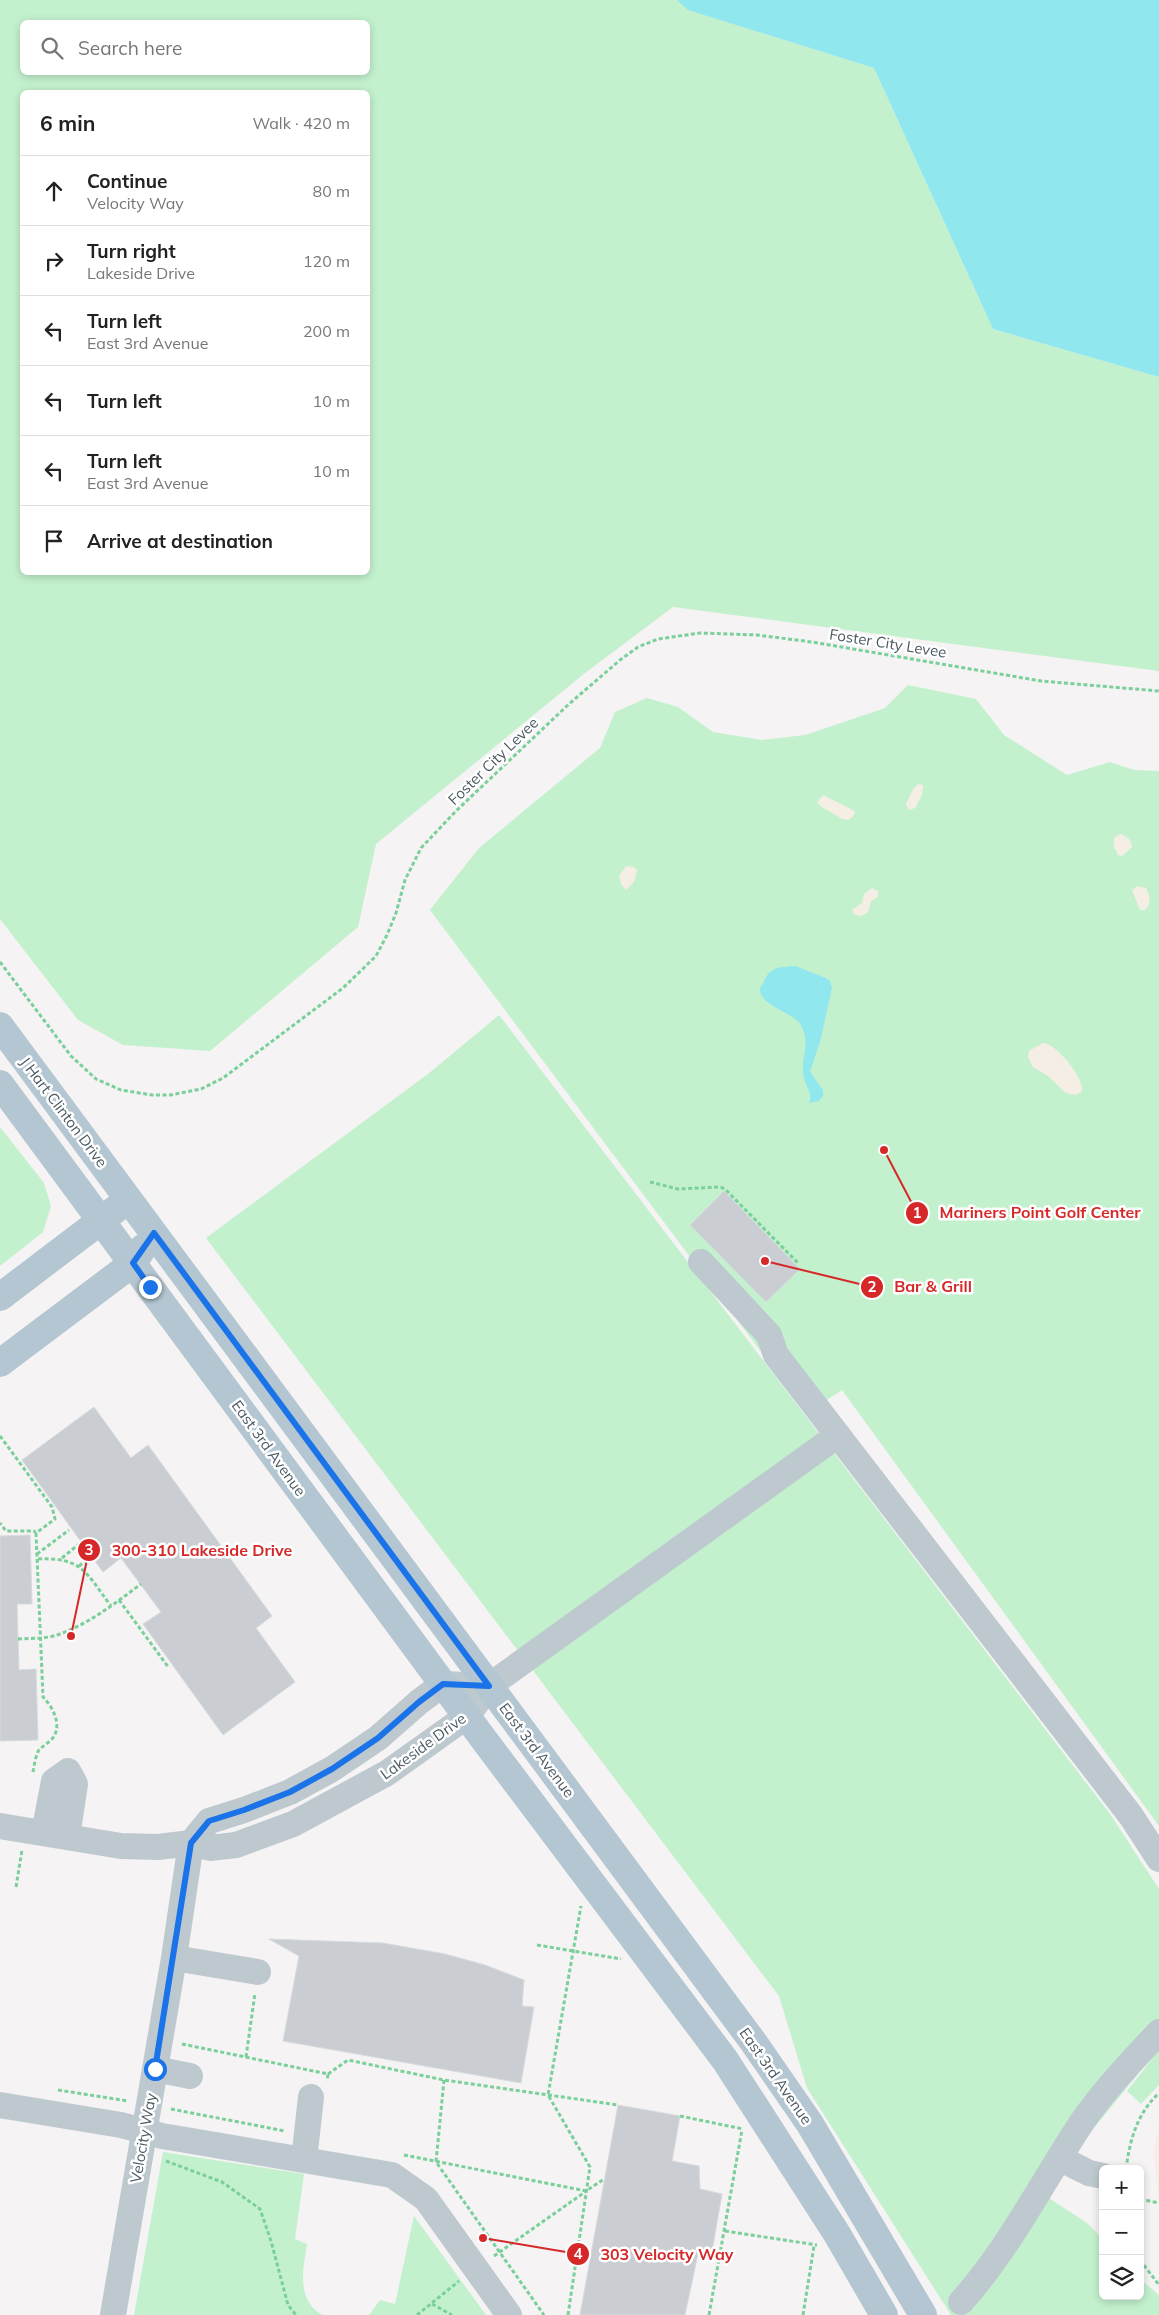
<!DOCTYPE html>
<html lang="en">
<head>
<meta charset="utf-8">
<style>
  :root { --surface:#fff; --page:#f6f6f6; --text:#222; --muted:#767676; --line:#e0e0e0 }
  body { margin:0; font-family:Mulish,sans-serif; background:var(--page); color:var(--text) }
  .controls { position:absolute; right:15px; bottom:15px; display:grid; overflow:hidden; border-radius:8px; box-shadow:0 2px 8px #0003 }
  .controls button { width:45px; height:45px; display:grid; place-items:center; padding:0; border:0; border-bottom:1px solid var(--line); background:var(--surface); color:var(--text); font:25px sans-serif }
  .stop { position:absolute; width:15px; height:15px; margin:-11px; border:4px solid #1a73e8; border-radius:50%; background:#fff }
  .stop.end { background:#1a73e8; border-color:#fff; box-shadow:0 1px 5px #0008 }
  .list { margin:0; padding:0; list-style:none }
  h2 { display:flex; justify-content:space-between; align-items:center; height:65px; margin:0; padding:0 20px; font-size:21px }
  h2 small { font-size:16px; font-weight:400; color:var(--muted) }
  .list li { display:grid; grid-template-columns:32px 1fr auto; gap:15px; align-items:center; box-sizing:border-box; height:70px; padding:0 20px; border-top:1px solid var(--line) }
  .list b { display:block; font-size:19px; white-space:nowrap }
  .list p { margin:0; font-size:16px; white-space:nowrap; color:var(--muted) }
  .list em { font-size:16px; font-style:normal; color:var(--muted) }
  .icon { flex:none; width:28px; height:28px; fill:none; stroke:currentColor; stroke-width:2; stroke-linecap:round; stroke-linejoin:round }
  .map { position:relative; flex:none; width:1159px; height:2315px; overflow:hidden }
  .search { position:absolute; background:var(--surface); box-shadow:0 2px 8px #0003; left:20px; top:20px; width:350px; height:55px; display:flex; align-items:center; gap:12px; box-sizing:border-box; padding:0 18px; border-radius:8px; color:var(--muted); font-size:19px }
  .panel { position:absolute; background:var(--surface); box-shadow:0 2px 8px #0003; left:20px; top:90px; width:350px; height:485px; border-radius:8px }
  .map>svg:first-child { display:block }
</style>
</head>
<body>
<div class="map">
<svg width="1159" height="2315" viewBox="0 0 1159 2315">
  <rect width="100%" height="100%" fill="#f5f3f3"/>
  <!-- green -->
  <path fill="#c3f1ce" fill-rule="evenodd" d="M0,0H677L689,10L874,68L993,329L1159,377V671L673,607L585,673L376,844L358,927L210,1051L123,1045L78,1020L0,919ZM22,22H368V72H22ZM22,92H368V572H22Z
    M908,685L976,699L1004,735L1067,775L1110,762L1134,770L1159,771V1826L842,1390L807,1413L430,910L479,848L600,748L615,712L647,698L678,707L713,732L762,740L805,735L885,708Z
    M499,1015L1110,1814L1159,1889V2048L1041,2193L1087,2223L1103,2239V2296H1140V2279L1159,2295V2315H951L807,2088L779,1996L206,1238L428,1074Z
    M0,1127L44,1183L51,1206L43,1232L0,1266Z
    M1159,2050V2085L1141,2104L1127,2091Z
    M163,2152L304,2174L295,2239L307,2244C303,2270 296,2299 322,2315H134Z
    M414,2216L486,2315H369L380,2300L395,2304Z"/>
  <!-- sand -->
  <path fill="#f5eee5" d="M918,784L923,785L922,795L915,808L909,810L906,804L913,789Z
    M823,795L851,809L855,812C850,825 842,819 834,814C828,810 822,809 817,802Z
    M1120,834C1128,836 1131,840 1132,847L1122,856L1118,855L1114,847V838Z
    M626,866L634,867L637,870L634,882L626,890L621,884L619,876Z
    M1137,886L1146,888C1150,896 1152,903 1145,910H1140L1132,890Z
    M872,888L878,891V897L871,901L868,912L861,916L855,915L852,910L862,903L864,894Z
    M1043,1043C1056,1043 1084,1078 1082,1091L1076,1095L1066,1093L1048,1076L1033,1067L1028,1057L1029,1051Z
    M1159,2126V2207L1154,2151Z"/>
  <!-- water -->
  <path fill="#90e7ee" d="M677,0H1159V377L993,329L874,68L688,10Z
    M795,966L826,978L830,981L832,988L821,1038L810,1072L823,1090V1096L819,1101L809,1103C813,1093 806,1087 804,1078C799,1058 812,1047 801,1025C794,1012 758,1006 760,988C761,985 764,982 765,979C771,966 783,967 795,966Z"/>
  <!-- building -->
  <path fill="#caced2" stroke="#d7dade" d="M724,1191L800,1269L766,1302L690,1225Z
    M94,1407L131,1458L148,1445L272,1616L256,1628L295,1682L223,1735L143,1624L161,1612L121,1558L103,1572L22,1460Z
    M30,1535L32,1604H17L19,1670L36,1669L38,1740L0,1741V1536Z
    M269,1939L383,1943L445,1954L485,1965L524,1980L522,2006L534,2007L521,2083L283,2041L299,1956Z
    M618,2105L680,2116L672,2161L699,2166L700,2189L722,2194L711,2257L698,2254L685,2315H580Z"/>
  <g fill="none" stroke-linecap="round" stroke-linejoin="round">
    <!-- path -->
    <path stroke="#7ad09a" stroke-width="3" stroke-dasharray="4 2.5" stroke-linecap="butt" d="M0,962L71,1056L96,1079L121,1090L152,1095H170L201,1089L223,1078L343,988L376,956L387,935L396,913L405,880L421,848L456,811L569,704L620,660L638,647L658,639L700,633L757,635L812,642L1041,681L1159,691
      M650,1182L678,1189L720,1187L725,1189L799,1264
      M0,1436L52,1507L55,1519L36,1533L34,1531H6L0,1523
      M37,1554L69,1530
      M62,1558L79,1544
      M38,1559C83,1557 86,1573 111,1606
      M79,1566L89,1558
      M119,1600L169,1668
      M18,1639C31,1638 45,1639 57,1635C89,1624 114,1604 141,1584
      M33,1772C34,1766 36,1754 39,1750C43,1746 48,1743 52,1739C63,1726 53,1707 43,1697L36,1533
      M16,1887L22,1850
      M537,1945L621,1959
      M182,2044L328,2074L327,2081
      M246,2057L255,1993
      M328,2074L348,2060L444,2080L618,2105
      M444,2080L436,2162L544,2315
      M58,2090L128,2101
      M171,2109L285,2131
      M680,2116L743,2129
      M404,2155L586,2191L604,2179
      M166,2161L222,2182L260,2209L271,2241L288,2305L296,2315
      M1126,2169C1130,2139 1137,2114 1159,2093
      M1140,2199L1159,2203
      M725,2231L817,2245
      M494,2256L585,2192
      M1140,2260L1159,2285
      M432,2304L452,2315
      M417,2315L459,2281
      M568,2315L590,2167L548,2095L581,1906
      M709,2315L742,2130
      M803,2315L814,2246"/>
    <!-- minor -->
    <path stroke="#bec9cf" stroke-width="26" d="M701,1262L769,1335L776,1355L1131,1816L1159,1859
      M0,1826L121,1846L158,1847L191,1843L210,1848L236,1845L293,1824L387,1773L467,1716L489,1686L838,1435
      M44,1833L54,1781L68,1771L75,1784L67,1837
      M191,1843L209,1821L244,1810L290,1792L332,1769L378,1738L419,1702L443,1684L489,1686
      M174,1958L258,1972
      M155,2069L190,2076
      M0,2105L121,2125L162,2136L392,2175L426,2199L509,2315
      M1059,2158L1089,2173L1103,2176
      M304,2160L311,2097
      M961,2302C1008,2250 1043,2181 1082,2122C1104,2090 1132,2061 1159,2032
      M113,2315L174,1958L191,1843"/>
    <!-- major -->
    <path stroke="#b3c6d1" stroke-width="28" d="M0,1026L754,2043L810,2124L923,2315
      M0,1084L485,1741L725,2060L837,2234L884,2315
      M0,1297L116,1209
      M0,1363L133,1263L143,1248"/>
  </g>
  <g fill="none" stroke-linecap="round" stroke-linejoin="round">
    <!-- route -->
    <path stroke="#1a73e8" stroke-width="6" d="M150,1287L133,1263L154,1233L489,1686L443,1684L419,1702L378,1738L332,1769L290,1792L244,1810L209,1821L191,1843L155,2069"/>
  </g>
  <g text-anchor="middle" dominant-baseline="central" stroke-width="5" stroke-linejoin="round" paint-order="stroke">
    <!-- street labels -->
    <g font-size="15" fill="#4a5961" stroke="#fff">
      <text transform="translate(888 643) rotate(9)">Foster City Levee</text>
      <text transform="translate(493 761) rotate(-44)">Foster City Levee</text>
      <text transform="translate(64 1112) rotate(53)">J Hart Clinton Drive</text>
      <text transform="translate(269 1448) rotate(54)">East 3rd Avenue</text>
      <text transform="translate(423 1746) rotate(-36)">Lakeside Drive</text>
      <text transform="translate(537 1750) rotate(53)">East 3rd Avenue</text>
      <text transform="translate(776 2076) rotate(55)">East 3rd Avenue</text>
      <text transform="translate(143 2138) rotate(-80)">Velocity Way</text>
    </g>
  </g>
  <!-- callouts -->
  <path fill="none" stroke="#d62828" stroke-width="2" d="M884 1150L917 1213M765 1261L872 1287M71 1636L89 1550M483 2238L578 2254"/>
  <g fill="#d62828" stroke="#fff" stroke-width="2">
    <circle cx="884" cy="1150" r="5"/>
    <circle cx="765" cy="1261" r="5"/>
    <circle cx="71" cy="1636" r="5"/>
    <circle cx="483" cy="2238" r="5"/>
    <circle cx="917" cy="1213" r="12"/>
    <circle cx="872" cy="1287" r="12"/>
    <circle cx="89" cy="1550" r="12"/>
    <circle cx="578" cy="2254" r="12"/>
  </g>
  <g font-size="15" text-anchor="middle" font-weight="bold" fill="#fff">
    <text x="917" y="1218">1</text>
    <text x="872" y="1292">2</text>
    <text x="89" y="1555">3</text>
    <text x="578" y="2259">4</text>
  </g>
  <g font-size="16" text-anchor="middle" font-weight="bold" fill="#d62828" stroke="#fff" stroke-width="5" stroke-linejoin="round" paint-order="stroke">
    <text x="1040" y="1218">Mariners Point Golf Center</text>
    <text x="933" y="1292">Bar &amp; Grill</text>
    <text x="202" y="1556">300-310 Lakeside Drive</text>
    <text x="667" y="2260">303 Velocity Way</text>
  </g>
</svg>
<div class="controls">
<button>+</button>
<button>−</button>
<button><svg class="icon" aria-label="layers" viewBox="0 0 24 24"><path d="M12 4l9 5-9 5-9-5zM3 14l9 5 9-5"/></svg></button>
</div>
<div class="stop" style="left:155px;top:2069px"></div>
<div class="stop end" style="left:150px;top:1287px"></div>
<div class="search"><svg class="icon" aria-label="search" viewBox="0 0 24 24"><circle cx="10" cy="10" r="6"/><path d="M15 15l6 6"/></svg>Search here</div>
<section class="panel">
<h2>6 min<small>Walk · 420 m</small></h2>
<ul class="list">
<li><svg class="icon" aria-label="ahead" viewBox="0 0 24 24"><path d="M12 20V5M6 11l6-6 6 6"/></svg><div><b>Continue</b><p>Velocity Way</p></div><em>80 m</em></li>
<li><svg class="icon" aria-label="right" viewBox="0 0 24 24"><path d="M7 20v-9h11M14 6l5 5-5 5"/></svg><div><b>Turn right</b><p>Lakeside Drive</p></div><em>120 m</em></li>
<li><svg class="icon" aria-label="left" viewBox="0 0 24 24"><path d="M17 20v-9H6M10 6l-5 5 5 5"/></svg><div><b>Turn left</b><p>East 3rd Avenue</p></div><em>200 m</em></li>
<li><svg class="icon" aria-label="left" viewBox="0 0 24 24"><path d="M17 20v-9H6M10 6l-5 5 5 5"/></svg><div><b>Turn left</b></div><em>10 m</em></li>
<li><svg class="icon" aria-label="left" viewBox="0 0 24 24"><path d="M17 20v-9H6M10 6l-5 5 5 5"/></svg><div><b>Turn left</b><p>East 3rd Avenue</p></div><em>10 m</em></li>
<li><svg class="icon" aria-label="arrive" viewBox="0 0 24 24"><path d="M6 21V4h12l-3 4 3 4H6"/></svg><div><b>Arrive at destination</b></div></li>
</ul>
</section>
</div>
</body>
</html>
